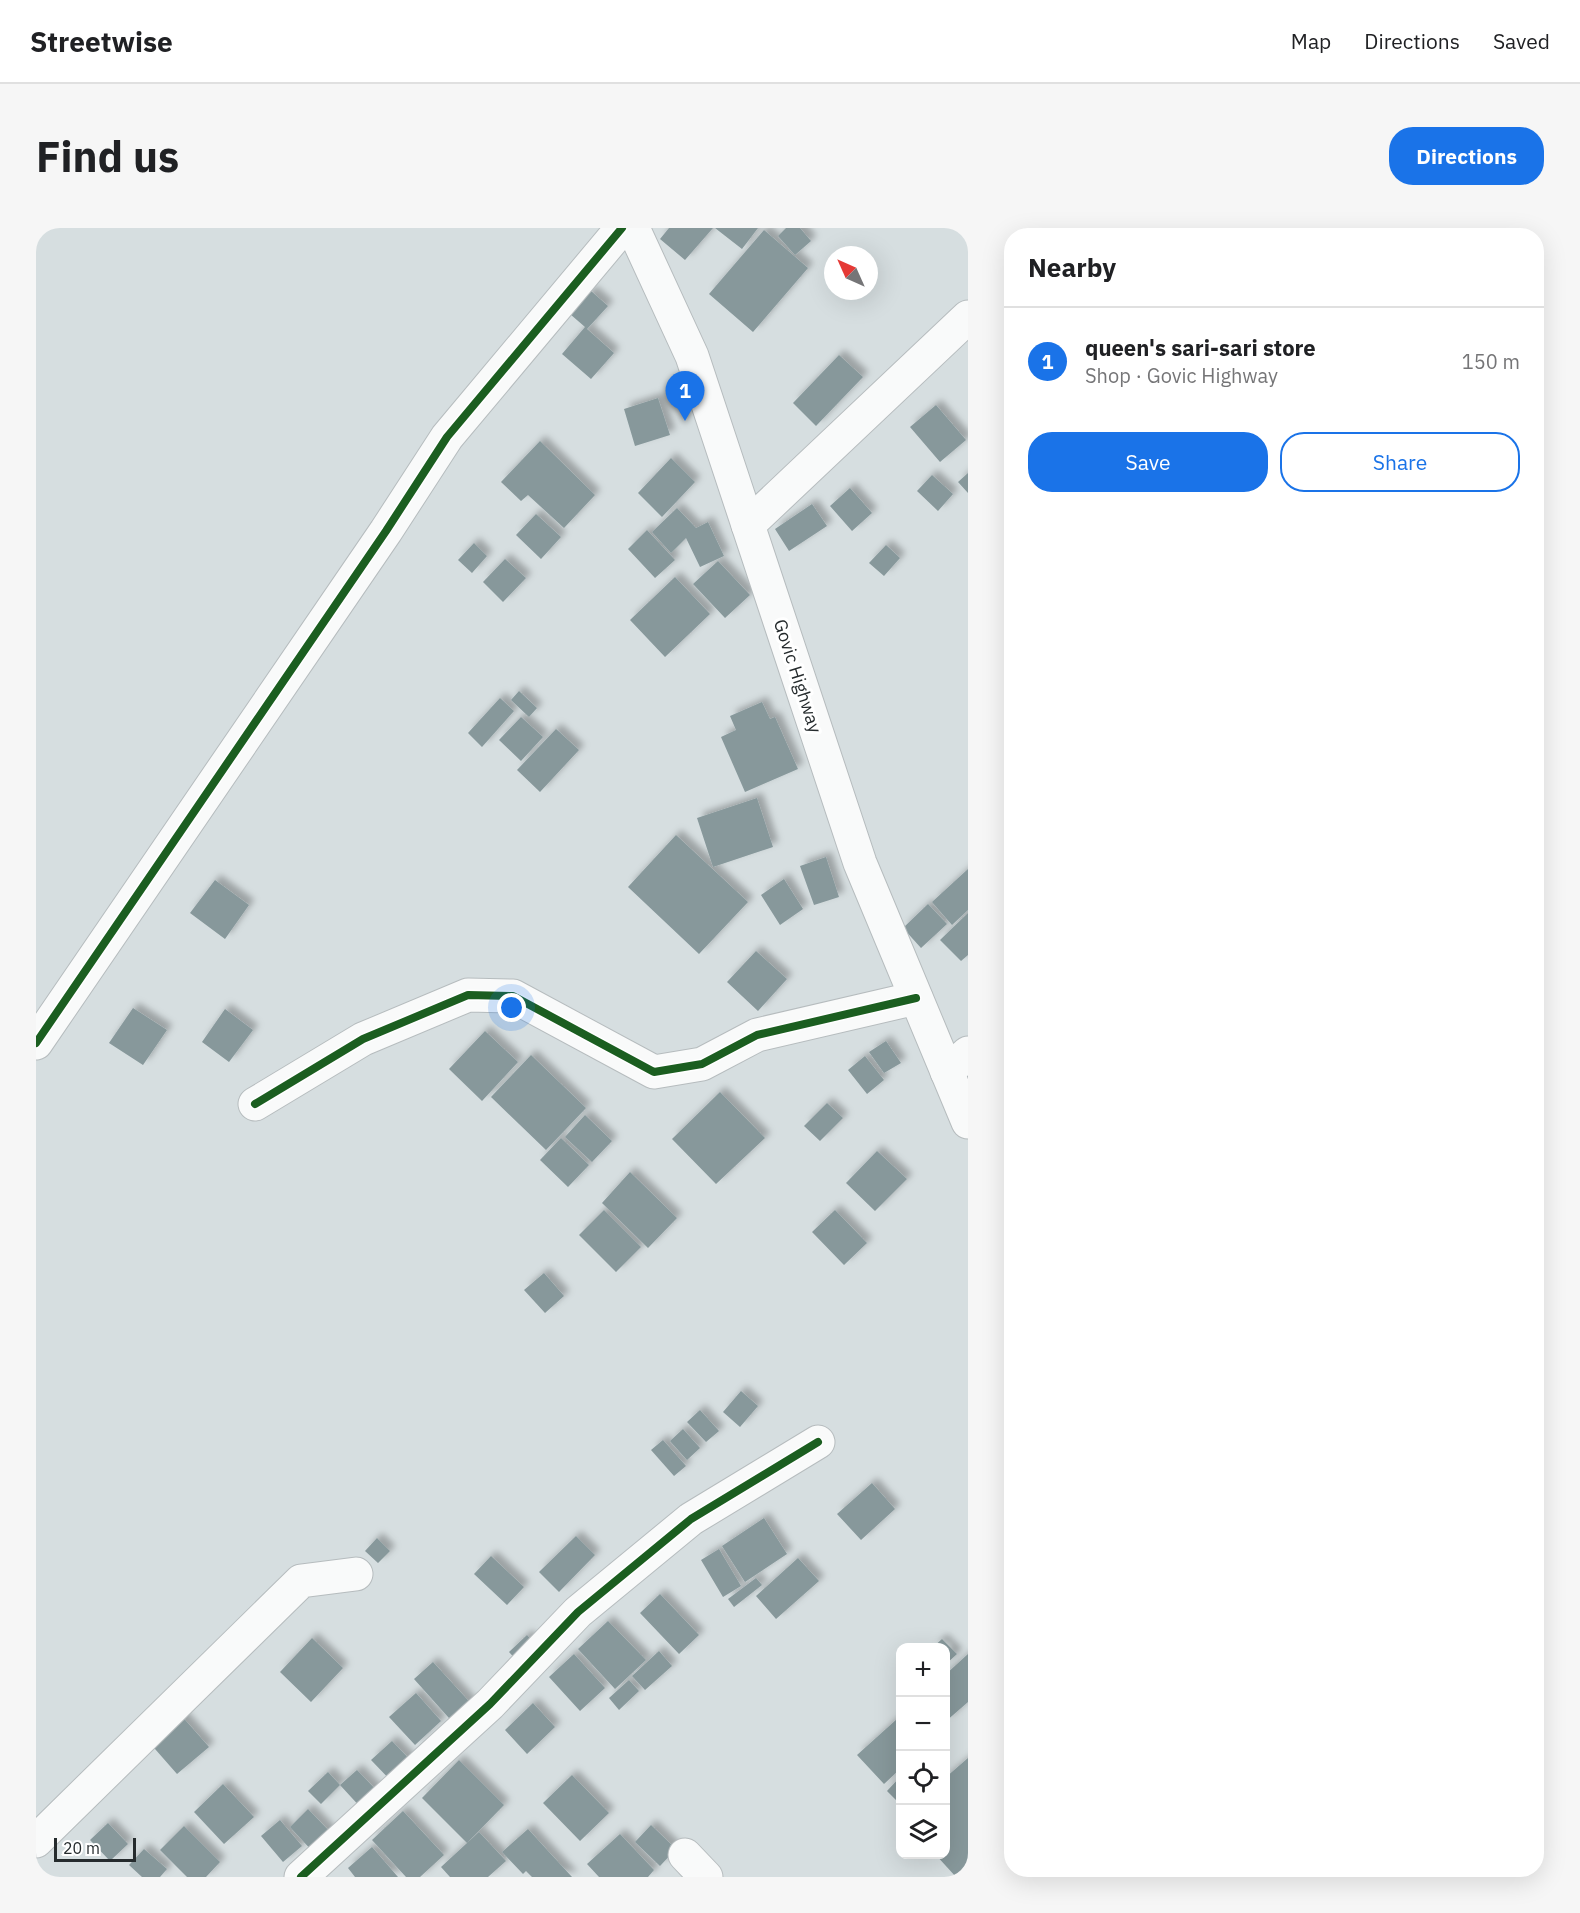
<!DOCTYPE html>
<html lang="en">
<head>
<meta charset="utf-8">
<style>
  :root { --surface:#fff; --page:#f6f6f6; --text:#202124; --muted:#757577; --line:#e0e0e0; --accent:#1a73e8 }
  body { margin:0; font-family:"IBM Plex Sans",sans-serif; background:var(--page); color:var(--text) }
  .controls { position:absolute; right:18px; bottom:18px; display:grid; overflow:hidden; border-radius:12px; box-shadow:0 6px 24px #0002 }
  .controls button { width:54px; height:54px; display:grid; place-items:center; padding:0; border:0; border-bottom:2px solid var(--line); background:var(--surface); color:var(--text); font:30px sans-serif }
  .compass { position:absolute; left:788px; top:18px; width:54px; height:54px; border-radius:50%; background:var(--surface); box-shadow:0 6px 24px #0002; rotate:315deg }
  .scale { position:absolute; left:18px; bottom:15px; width:82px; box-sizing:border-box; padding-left:6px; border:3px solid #252b2d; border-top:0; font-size:16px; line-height:21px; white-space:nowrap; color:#252b2d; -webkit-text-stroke:4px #fff; paint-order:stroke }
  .you { position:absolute; left:476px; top:780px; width:21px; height:21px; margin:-15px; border:4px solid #fff; border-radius:50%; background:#1a73e8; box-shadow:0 0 0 9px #1a73e833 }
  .badge { display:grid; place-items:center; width:39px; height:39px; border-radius:50%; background:var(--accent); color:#fff; font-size:20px; font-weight:700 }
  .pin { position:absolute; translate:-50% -50px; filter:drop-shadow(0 2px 3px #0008) }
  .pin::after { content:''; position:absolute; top:32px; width:21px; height:18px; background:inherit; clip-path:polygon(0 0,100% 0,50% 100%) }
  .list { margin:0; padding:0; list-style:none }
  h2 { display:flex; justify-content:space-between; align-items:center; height:78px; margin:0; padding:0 24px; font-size:26px }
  h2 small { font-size:20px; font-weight:400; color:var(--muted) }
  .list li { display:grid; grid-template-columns:39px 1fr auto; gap:18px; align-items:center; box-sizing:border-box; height:108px; padding:0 24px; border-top:2px solid var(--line) }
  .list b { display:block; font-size:22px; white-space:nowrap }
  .list p { margin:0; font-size:20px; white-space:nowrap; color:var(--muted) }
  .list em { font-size:20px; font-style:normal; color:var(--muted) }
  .actions { display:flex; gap:12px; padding:18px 24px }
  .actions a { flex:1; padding:14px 0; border:2px solid var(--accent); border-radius:24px; text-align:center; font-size:21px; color:var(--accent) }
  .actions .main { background:var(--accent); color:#fff }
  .icon { flex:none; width:33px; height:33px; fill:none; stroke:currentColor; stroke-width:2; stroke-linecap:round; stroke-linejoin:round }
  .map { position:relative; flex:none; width:932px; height:1649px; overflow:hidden; border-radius:24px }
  header { display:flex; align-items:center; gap:36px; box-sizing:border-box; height:84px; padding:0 30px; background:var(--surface); border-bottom:2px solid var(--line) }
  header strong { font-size:28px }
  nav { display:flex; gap:33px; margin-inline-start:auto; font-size:21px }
  .intro { display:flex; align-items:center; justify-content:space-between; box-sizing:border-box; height:144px; padding:0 36px }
  h1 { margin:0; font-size:42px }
  .button { padding:15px 27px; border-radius:24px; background:var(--accent); color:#fff; font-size:21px; font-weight:700 }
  main { display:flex; gap:36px; padding:0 36px }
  aside { flex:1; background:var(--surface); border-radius:24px; box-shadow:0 6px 24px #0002 }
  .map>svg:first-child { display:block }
</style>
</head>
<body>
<header>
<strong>Streetwise</strong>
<nav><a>Map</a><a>Directions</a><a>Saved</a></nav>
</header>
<div class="intro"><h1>Find us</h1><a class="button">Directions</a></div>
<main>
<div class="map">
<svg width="932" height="1649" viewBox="0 0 932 1649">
  <defs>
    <filter id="shadow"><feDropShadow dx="5.5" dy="-5.5" stdDeviation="3" flood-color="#0004"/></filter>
  </defs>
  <rect width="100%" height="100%" fill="#d6dee0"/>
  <!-- building -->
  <path fill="#87989b" filter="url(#shadow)" d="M633,0H677L649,32L624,11Z
    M679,0H722L706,21Z
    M750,0H764L775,13L759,27L742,8Z
    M728,2L772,40L717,104L673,66Z
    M555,63L572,78L551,101L578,125L555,151L526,126L549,99L534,86Z
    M803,127L827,149L780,198L757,175Z
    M622,170L634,207L599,218L588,181Z
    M900,177L930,212L904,234L874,199Z
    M504,213L559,267L528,300L492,267L485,273L465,254Z
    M635,230L659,254L626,289L602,265Z
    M932,245V265L922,254Z
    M896,247L917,266L902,283L881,263Z
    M814,260L836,285L816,303L794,278Z
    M776,276L791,298L753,323L739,301Z
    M641,280L660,300L672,294L688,328L664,339L650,310L635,325L616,304Z
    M500,286L525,309L505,331L480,307Z
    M611,302L639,332L619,350L592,321Z
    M438,315L451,328L436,345L422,332Z
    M850,317L864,330L848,348L833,335Z
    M469,331L490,350L467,374L447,354Z
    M682,333L714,367L689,390L657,356Z
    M639,349L674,386L629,429L594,392Z
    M483,463L501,480L493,489L475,472Z
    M464,470L478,483L446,519L432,505Z
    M726,474L734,491L739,489L762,541L709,564L685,509L700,502L694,488Z
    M485,489L507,509L485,533L463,512Z
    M520,501L543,522L504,564L481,542Z
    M721,570L737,619L677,639L661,590Z
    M640,607L712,674L663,726L592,659Z
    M790,629L803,669L778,677L764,638Z
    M932,641V682L916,697L896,674Z
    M748,651L767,681L744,697L725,667Z
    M179,652L213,677L189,711L154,685Z
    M892,676L911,696L885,720L867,700Z
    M932,685V727L925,733L904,712Z
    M720,723L751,751L722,783L691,754Z
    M97,780L131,802L107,837L73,815Z
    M189,781L217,802L193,834L166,814Z
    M449,803L482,834L446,873L413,841Z
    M850,813L865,835L848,845L833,824Z
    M495,827L550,880L510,922L455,869Z
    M829,828L848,852L831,866L812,842Z
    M684,864L729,910L680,956L636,911Z
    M791,875L807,890L784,913L768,898Z
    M549,887L576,913L556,934L529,909Z
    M525,910L553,937L532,959L504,932Z
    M841,923L871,951L839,983L810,955Z
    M594,944L641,990L612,1020L566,975Z
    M568,982L605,1019L580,1044L543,1007Z
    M799,982L831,1015L808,1037L776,1004Z
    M508,1045L528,1068L509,1085L488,1062Z
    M705,1163L722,1178L704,1199L687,1184Z
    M664,1182L683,1203L670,1214L651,1194Z
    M647,1201L664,1220L651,1232L634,1213Z
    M627,1212L650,1238L638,1248L615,1222Z
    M836,1255L859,1281L825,1312L801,1286Z
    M728,1290L751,1326L709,1354L686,1318Z
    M540,1308L559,1327L523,1364L503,1344Z
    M341,1310L354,1323L342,1335L329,1323Z
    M683,1321L705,1358L687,1369L665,1332Z
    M455,1328L488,1359L471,1377L438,1346Z
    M762,1330L783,1353L740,1391L720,1368Z
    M720,1350L726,1357L698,1379L692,1371Z
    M624,1366L663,1407L643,1426L604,1385Z
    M572,1393L610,1432L579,1461L542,1421Z
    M491,1407L502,1419L484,1436L473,1424Z
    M276,1410L307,1440L275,1474L244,1444Z
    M906,1411L921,1426L909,1437V1420H896Z
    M623,1423L636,1438L609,1462L596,1448Z
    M538,1426L569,1460L544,1483L513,1449Z
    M932,1426V1474L909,1494V1447Z
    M397,1434L440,1481L421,1499L378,1451Z
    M593,1452L603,1463L583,1482L573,1470Z
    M380,1465L405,1493L379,1517L353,1489Z
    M497,1475L519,1499L491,1526L469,1502Z
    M143,1485L173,1519L141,1546L112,1513Z
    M861,1491L864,1495V1541L848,1556L821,1527Z
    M356,1513L380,1538L360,1558L335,1532Z
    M932,1530V1649H920L899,1626H909V1550Z
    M423,1532L468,1577L431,1615L386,1570Z
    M321,1542L344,1566L327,1582L304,1557Z
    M292,1544L304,1557L285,1576L272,1563Z
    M536,1547L573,1585L544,1613L507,1575Z
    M864,1549V1576L851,1563Z
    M187,1556L218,1589L188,1616L158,1584Z
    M272,1581L297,1607L278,1625L254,1599Z
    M367,1583L408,1627L384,1649H370L336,1612Z
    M244,1592L266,1618L247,1634L225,1608Z
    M72,1595L92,1616L74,1633L54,1612Z
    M615,1597L640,1621L624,1638L599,1614Z
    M148,1598L184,1634L170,1649H151L124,1622Z
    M492,1601L512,1623L536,1649H496L490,1643L487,1646L466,1624Z
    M443,1604L470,1633L452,1649H414L405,1639Z
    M584,1606L618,1642L612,1649H563L551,1636Z
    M336,1619L362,1649H319L312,1640Z
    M108,1621L131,1641L124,1649H106L93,1637Z"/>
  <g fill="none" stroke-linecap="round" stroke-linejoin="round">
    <!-- minor casing -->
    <g stroke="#b6bcbe" stroke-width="35">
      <path id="minor" d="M712,297L932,89
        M0,815L350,303L411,209L586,0
        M911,844L932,825
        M219,876L327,811L432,767L477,768L618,844L666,836L721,807L880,770
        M0,1613L265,1353L320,1346
        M649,1627L670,1649
        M265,1649L454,1476L542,1384L655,1291L782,1214"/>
    </g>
    <!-- major casing -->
    <g stroke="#b6bcbe" stroke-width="35">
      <path id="major" d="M597,0L656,128L824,635L932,894"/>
    </g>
    <!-- minor -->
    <use href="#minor" stroke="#f9fafa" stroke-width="33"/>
    <!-- major -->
    <use href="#major" stroke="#f9fafa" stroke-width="33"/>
    <!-- cycleway casing -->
    <g stroke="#fff" stroke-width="11">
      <path id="cycleway" d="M0,815L350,303L411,209L586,0
        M219,876L327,811L432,767L477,768L618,844L666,836L721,807L880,770
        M265,1649L454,1476L542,1384L655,1291L782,1214"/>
    </g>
    <!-- cycleway -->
    <use href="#cycleway" stroke="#1b5e20" stroke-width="8"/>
  </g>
  <g text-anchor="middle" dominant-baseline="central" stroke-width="6" stroke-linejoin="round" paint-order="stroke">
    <!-- street labels -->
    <g font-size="18" fill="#252b2d" stroke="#fff">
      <text transform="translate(762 448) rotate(72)">Govic Highway</text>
    </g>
  </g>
</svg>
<div class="controls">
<button>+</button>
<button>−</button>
<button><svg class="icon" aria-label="locate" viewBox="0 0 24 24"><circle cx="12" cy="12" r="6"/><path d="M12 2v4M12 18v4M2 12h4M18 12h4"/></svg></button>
<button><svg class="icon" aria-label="layers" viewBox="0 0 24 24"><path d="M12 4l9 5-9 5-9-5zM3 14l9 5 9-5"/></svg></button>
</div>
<svg class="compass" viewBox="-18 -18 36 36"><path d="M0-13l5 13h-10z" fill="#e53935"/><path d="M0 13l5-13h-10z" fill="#757577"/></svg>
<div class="scale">20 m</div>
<div class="you"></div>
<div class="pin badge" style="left:649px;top:193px">1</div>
</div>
<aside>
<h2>Nearby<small></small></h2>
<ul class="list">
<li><span class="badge">1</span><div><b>queen's sari-sari store</b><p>Shop · Govic Highway</p></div><em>150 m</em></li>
</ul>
<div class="actions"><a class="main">Save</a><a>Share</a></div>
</aside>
</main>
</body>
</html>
